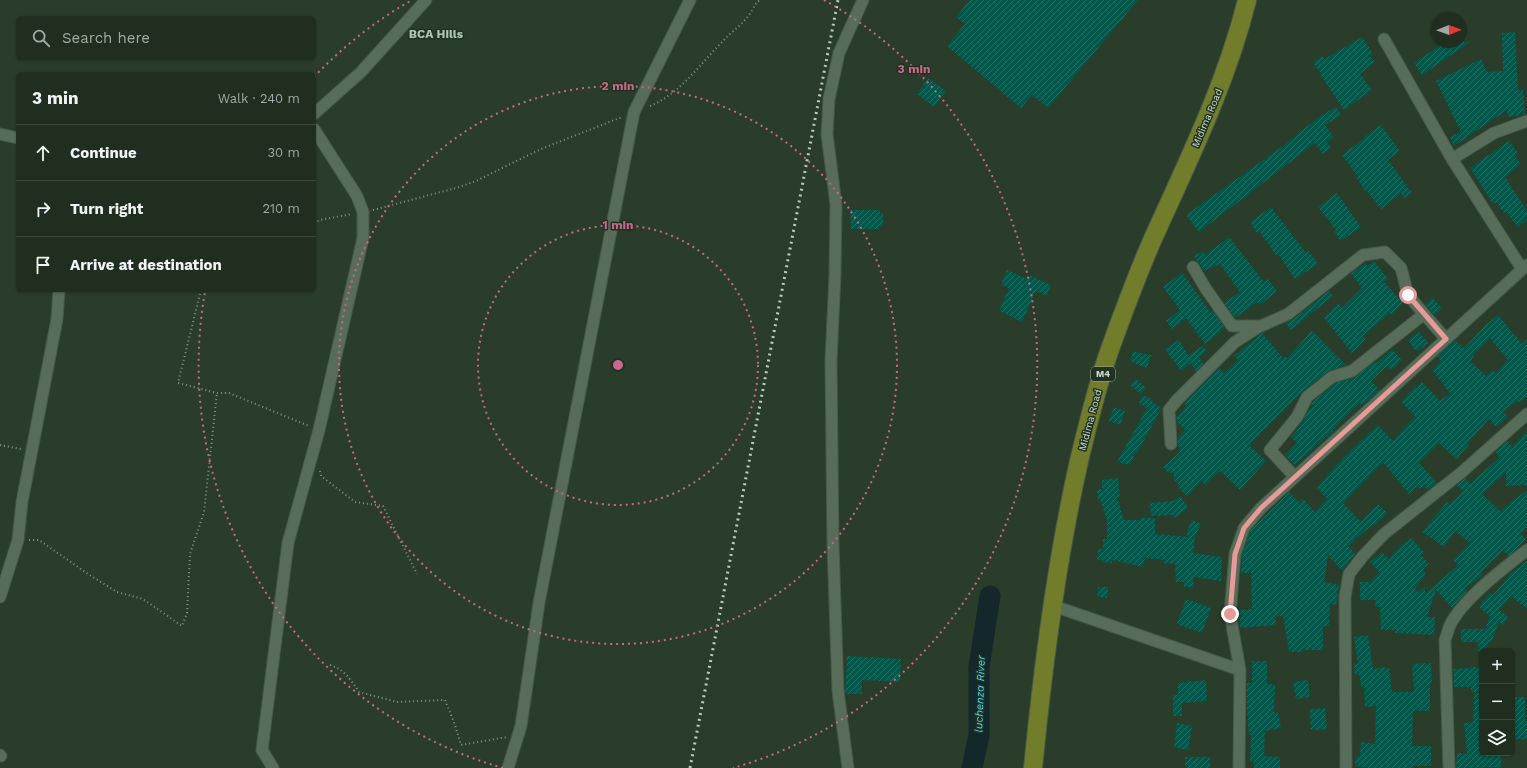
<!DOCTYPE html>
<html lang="en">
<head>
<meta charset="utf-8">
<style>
  :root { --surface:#202e20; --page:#2d3a2d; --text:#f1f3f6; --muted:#a2a8a5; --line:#3d4a3e }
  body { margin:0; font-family:"Work Sans",sans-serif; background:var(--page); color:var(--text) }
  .controls { position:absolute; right:12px; bottom:12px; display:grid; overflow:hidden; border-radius:6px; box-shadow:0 1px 3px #0004 }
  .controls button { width:36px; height:36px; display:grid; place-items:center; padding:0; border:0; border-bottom:1px solid var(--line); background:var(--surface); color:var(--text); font:20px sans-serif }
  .compass { position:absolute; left:1431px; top:12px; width:36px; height:36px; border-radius:50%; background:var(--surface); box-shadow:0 1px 3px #0004; rotate:89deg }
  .stop { position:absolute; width:12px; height:12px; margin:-9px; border:3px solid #e69b98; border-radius:50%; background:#fff }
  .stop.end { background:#e69b98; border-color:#fff; box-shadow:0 1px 4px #0008 }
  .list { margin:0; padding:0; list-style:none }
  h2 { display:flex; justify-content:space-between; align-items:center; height:52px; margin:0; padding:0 16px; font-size:17px }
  h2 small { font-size:13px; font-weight:400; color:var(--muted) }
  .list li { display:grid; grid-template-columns:26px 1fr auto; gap:12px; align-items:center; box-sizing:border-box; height:56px; padding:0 16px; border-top:1px solid var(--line) }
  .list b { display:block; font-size:15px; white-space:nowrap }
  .list em { font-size:13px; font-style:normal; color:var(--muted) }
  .icon { flex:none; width:22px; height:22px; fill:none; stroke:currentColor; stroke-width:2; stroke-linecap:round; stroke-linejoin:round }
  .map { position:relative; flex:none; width:1527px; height:768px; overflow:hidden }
  .search { position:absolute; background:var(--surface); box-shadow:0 1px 3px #0004; left:16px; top:16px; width:300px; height:44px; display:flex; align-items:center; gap:10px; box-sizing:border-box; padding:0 14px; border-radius:6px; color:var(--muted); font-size:15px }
  .panel { position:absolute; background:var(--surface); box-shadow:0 1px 3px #0004; left:16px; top:72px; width:300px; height:220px; border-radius:6px }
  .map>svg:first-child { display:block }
</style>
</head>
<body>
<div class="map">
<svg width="1527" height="768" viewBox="0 0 1527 768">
  <defs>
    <pattern id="building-hatch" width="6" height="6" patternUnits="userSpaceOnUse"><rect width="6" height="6" fill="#015749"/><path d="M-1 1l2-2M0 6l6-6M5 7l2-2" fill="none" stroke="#256f62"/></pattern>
  </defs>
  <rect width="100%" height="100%" fill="#2a3d2b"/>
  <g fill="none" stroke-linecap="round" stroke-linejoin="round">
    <!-- river -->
    <path stroke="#14272a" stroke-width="21" d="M972,768L979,735V667L990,596"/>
  </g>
  <!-- building -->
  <path fill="url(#building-hatch)" fill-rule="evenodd" d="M970,0H1138L1048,108L1032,95L1021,108L947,46L965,24L956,17Z
    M1515,32L1518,90L1523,89L1525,114L1508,117L1507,110L1454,146L1450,137L1461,132L1436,81L1481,59L1487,72L1503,71L1502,33Z
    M1362,37L1373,54L1370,56L1375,62L1360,74L1372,90L1344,110L1320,74L1321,73L1313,63L1322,56L1325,59Z
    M1445,42H1470L1422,75L1414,63Z
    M928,78L946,91L934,107L917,94Z
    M1336,107L1341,115L1325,125L1333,137L1327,142L1331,148L1323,154L1315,143L1199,232L1186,215L1283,146L1320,116Z
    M1381,125L1400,151L1388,160L1412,193L1404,198L1401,193L1381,209L1366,190L1365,191L1357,178L1358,177L1342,155L1365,138L1364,137Z
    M1509,141L1518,153L1514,156L1521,164L1505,177L1527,211V219L1518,227L1506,212L1504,213L1497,202L1493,204L1470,168Z
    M1337,193L1361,227L1341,241L1334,232L1336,230L1318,207Z
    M1271,207L1306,253L1309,251L1318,264L1295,279L1278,254L1276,255L1259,231L1257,233L1250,222Z
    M850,210H880V213H883V226H879V229H851Z
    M1229,237L1264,282L1268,279L1277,291L1260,305L1257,302L1235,318L1224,303L1240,292L1220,264L1204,271L1194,256L1203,251L1205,255Z
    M1374,261L1388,279L1384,282L1403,303L1391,315L1390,313L1363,336L1366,339L1352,353L1324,318L1338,303L1342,308L1362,288L1351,274L1365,263L1367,266Z
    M1007,270L1027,279L1029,275L1051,285L1047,296L1036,291L1022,322L999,311L1009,288L1001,285Z
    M1180,274H1183L1211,313L1213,311L1224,326V329L1205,344L1186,318L1172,329L1166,321L1180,310L1163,287Z
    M1329,291L1333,296L1291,330L1285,323L1292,320Z
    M1433,298L1442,309L1434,315L1425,304Z
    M1498,315L1522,344L1527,339V397L1519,403L1518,401L1503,411L1508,417L1496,427L1489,419L1467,443L1469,445L1456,459L1439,443L1419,463L1437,483L1428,490L1424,485L1420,489L1417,486L1409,494L1383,462L1343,503L1361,522L1378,504L1387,513L1375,525L1373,524L1348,546L1355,554L1342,571L1328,555L1324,582L1339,585L1336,605L1330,604L1329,626H1323V650H1303V652H1289L1283,616H1276V625L1240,628L1239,610L1252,609L1251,573H1241L1242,555L1250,532L1252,529L1289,492L1299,502L1303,499L1315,512L1327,499L1317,488L1338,463L1353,448L1378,425L1393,441L1415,416L1401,402L1415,386L1416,388L1422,382L1440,401L1450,393L1432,370L1441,361L1437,357L1455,340L1463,348L1465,347L1487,324ZM1490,338L1508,360L1496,373L1493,370L1486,376L1470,361L1474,356L1473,355Z
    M1312,331L1346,365L1328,371L1301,393L1250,444L1251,445L1250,446L1266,461L1240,490L1220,471L1205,485L1202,481L1187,496L1178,487L1179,485L1174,479V473L1167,472L1163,467L1180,452L1178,449L1180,448L1178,446V438L1185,430L1177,422L1176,417L1187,406L1184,403L1219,368L1224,373L1238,360L1234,356L1262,333L1283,358L1286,356L1287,358Z
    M1419,332L1428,343L1417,352L1408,340Z
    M1179,340L1188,355L1203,346L1207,351L1199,357L1203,364L1196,371L1191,363L1181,371L1165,349Z
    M1392,349L1402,360L1391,370L1387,366L1371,381L1380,390L1363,405L1360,403L1339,423L1333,430V431L1295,465L1285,455L1297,443L1291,437L1297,431L1296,430L1303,420L1308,410L1313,406L1311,404L1313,402L1335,383L1354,378L1375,361L1377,363Z
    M1133,351L1151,355L1147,368L1135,364L1136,363L1130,361Z
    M1136,379L1146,388L1141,394L1130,385Z
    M1143,395L1153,400L1152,402L1160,407V411L1137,453H1135L1130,465L1117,462L1147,408L1139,403Z
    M1114,407L1125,411L1120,425L1109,421Z
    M1527,431V485L1506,486V472L1482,494L1500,511L1527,490V528L1520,533L1526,539L1509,556L1503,550L1481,572L1482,576L1465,588L1467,591L1452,608L1436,590L1427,617H1435L1434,635L1395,633V630H1381L1380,607H1375L1376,600H1360V582H1370L1379,572L1370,562L1382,552L1388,559L1406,541L1407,542L1411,538L1424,552L1421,555L1429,564L1424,568L1425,575L1415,589L1419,592L1425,586V594L1458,565L1453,560L1470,543L1455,531L1444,547L1422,532L1447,502L1450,504L1463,492L1457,485L1466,478L1470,484L1500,457L1495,452L1498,449L1507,441L1512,447Z
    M1118,478L1120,497H1117L1124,520H1140V518H1155V534L1188,537L1186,533L1192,520L1201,524L1195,537L1193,553L1222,557L1221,581L1194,577L1193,587H1184V582H1176L1175,564L1164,563V560L1145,558L1143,567L1112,560V563L1102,562V560H1097L1098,549H1103V539H1107V521L1100,499H1098L1097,490L1102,489V480Z
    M1180,496L1187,506V509L1175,518L1173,515L1151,516L1150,503L1173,501Z
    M1527,561V609L1511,596L1499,610L1508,617L1503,625L1499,622L1491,643L1488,642L1487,651H1477L1479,642H1461V629H1485L1490,616L1480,608V605L1490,592L1493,595L1512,572Z
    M1098,587H1108L1107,598L1097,597Z
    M1186,599L1211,608L1202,633L1177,624Z
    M1368,635L1373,669L1389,667L1392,692H1414L1412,664L1431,663L1432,683H1430V711H1413L1412,746H1431V766H1414L1413,768H1368L1355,766L1356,756L1360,757L1361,742L1375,744L1376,706L1365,707L1364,687H1361L1359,674L1355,675L1354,665L1358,664L1354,637Z
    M847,656L901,659L900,682L862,680V694H845Z
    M1252,661H1267V684H1275L1274,713L1278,712L1281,728L1265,731L1264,756L1280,757V768H1254V762H1250L1251,735L1249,736L1247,711V683H1252Z
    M1471,667H1482V692H1471V687H1454V669L1471,668Z
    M1206,680L1207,701L1182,703V716H1173V695H1178V683Z
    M1308,680L1310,697L1296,699L1293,682Z
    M1474,693H1482V753H1501V767L1456,768L1457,753L1467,754L1464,723L1473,722Z
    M1512,697H1525V721H1527V739H1512Z
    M1325,708L1327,729L1311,730L1310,709Z
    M1177,723L1192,726L1188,750L1174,747Z
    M1185,757H1210V768H1185Z"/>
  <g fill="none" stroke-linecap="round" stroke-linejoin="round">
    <!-- street casing -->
    <g stroke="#475848" stroke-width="13">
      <path id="street" d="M1384,39L1452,159L1522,269
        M314,114L361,72L426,0
        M0,134L18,138
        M1452,159L1494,133L1527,121
        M1193,267L1206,289L1232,326H1261L1288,314L1363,255L1385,252L1401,268L1408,295L1424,314
        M1171,444L1169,410L1177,400L1235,342L1260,326
        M1295,477L1270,450L1297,417L1307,397L1332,377L1352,371L1424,314L1446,339
        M0,597L18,540L22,502L57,319L59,290
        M1051,605L1240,670
        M0,755L1,756
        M273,768L262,750L288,543L319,430L363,238V212L357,196L314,129
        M508,768L521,726L539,603L634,112L690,0
        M848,768L838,691L833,545L831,361L835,275L836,205L827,134L829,99L839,53L863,0
        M1239,768L1240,670L1230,614L1235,554L1244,528L1261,508L1527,265
        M1346,768L1345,597L1349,574L1363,556L1384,534L1462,472L1527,414
        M1449,768L1445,640C1447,635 1448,630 1450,625C1464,598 1503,569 1527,550"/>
    </g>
    <!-- primary casing -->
    <g stroke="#475848" stroke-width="20">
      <path id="primary" d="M1033,768C1043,665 1056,563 1079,461C1088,424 1097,385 1110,349C1123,313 1136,278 1151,243C1187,163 1226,85 1247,0"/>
    </g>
    <!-- path -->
    <path stroke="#869587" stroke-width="2" stroke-dasharray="1 3" stroke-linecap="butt" d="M650,106C680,94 700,64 723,41C731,32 742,25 749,15C753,10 754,4 760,0
      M373,210L456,188L476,181L541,149L622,117
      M314,223L320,220L352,214
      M201,290L178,383L217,393H229L309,426
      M0,445L21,449
      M320,471L321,476L355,502L383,506L417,574
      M29,540H39L88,574L117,592L143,599L182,626L187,613L190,554L204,512L217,393
      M330,665C344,669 351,680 359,692L397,702L445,700L455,725L461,745L507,737"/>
    <!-- street -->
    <use href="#street" stroke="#586d59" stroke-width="11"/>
    <!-- primary -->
    <use href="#primary" stroke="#717d2b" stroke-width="18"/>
    <!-- rail -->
    <path stroke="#bcc9bc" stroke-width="3" stroke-dasharray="2 4" stroke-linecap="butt" d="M690,768L838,0"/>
  </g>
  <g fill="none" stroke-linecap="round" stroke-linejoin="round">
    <!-- route -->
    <path stroke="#e69b98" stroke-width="5" d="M1230,614L1235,554L1244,528L1261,508L1446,339L1408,295"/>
  </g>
  <!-- distance rings -->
  <g fill="none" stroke="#c8678b" stroke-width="2" stroke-dasharray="2 4">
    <circle cx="618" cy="365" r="140"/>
    <circle cx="618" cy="365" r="279"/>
    <path d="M503 768A419 419 0 0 1 205 292M314 77A419 419 0 0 1 412 0M824 0A419 419 0 0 1 733 768"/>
  </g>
  <g text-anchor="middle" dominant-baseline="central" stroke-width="3" stroke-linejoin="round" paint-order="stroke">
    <!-- shield labels -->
    <rect fill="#203221" stroke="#9daa9d" stroke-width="1" x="1091" y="367" width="24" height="14" rx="3"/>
    <g font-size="9" font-weight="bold" fill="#d2ded2">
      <text x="1103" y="374">M4</text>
    </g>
    <!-- street labels -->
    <g font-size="10" fill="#d2ded2" stroke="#203221">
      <text transform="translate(1207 118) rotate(-67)">Midima Road</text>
      <text transform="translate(1090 420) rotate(-75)">Midima Road</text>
    </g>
    <!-- water labels -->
    <g font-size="11" font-style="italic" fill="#48d9ef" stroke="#203221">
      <text transform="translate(980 694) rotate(-88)">luchenza River</text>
    </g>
    <!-- quarter labels -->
    <g font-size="12" font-weight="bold" fill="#b0c7b1" stroke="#203221">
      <text x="436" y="34">BCA Hills</text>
    </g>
  </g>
  <circle cx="618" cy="365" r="6" fill="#c8678b" stroke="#203221" stroke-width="2"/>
  <g font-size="12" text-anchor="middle" font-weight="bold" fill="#c8678b" stroke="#203221" stroke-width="3" stroke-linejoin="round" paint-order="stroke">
    <text x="914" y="73">3 min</text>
    <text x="618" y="90">2 min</text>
    <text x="618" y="229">1 min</text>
  </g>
</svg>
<div class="controls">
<button>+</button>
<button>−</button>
<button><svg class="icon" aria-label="layers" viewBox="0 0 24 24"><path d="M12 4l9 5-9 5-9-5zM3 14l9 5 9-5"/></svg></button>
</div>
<svg class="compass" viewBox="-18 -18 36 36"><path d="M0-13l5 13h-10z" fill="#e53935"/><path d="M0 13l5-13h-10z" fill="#a2a8a5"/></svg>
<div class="stop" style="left:1408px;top:295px"></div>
<div class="stop end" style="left:1230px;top:614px"></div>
<div class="search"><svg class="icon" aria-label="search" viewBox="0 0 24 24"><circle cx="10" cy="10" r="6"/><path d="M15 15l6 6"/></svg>Search here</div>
<section class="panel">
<h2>3 min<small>Walk · 240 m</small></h2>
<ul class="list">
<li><svg class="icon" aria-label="ahead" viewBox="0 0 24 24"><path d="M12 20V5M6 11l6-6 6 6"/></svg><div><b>Continue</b></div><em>30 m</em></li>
<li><svg class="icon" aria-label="right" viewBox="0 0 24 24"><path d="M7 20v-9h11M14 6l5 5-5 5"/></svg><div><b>Turn right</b></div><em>210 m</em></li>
<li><svg class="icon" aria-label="arrive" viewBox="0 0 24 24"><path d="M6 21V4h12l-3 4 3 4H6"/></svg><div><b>Arrive at destination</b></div></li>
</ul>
</section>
</div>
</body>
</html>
